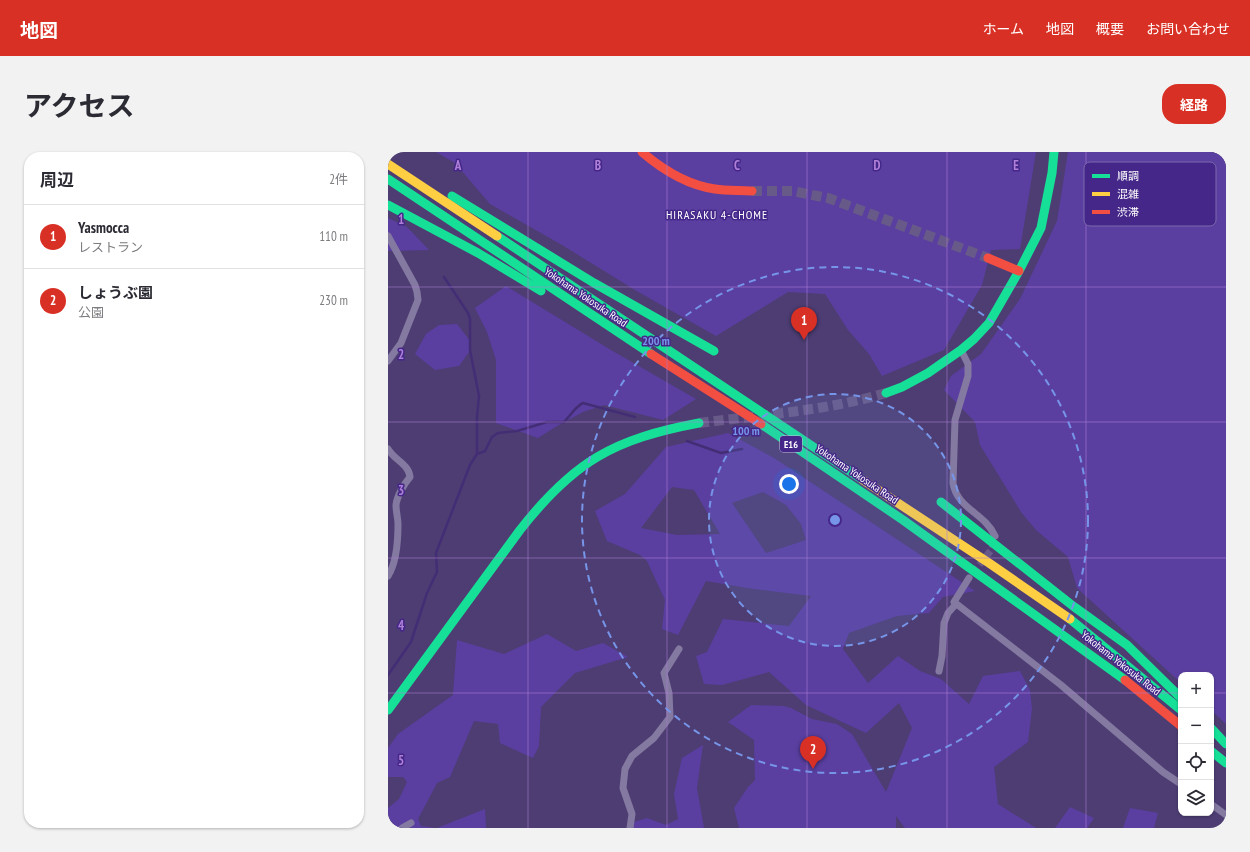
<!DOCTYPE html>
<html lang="ja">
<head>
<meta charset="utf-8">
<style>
  :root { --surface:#fff; --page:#f2f2f3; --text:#2b2b33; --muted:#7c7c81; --line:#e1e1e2; --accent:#d93025 }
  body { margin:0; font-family:"PT Sans Narrow","Noto Sans JP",sans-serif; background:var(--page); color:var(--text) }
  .controls { position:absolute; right:12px; bottom:12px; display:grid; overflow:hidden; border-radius:8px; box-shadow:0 1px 3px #0004 }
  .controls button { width:36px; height:36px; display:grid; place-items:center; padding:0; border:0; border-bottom:1px solid var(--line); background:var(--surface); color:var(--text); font:20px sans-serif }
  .you { position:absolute; left:401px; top:332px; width:14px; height:14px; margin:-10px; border:3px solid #fff; border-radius:50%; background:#1a73e8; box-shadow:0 0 0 6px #1a73e833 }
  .badge { display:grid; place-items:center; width:26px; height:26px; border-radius:50%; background:var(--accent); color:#fff; font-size:13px; font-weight:700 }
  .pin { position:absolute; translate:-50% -33px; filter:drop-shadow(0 1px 2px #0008) }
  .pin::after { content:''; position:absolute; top:21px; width:14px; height:12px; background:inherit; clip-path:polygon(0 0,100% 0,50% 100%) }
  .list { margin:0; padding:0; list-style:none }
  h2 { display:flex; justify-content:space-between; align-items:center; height:52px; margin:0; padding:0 16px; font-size:17px }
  h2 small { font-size:13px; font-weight:400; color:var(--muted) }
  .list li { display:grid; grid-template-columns:26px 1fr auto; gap:12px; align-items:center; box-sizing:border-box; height:64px; padding:0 16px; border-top:1px solid var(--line) }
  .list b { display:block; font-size:15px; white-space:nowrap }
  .list p { margin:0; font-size:13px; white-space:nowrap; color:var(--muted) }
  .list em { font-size:13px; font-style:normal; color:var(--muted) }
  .icon { flex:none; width:22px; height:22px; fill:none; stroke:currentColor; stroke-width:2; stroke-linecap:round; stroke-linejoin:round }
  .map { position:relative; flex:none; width:838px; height:676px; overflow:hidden; border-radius:16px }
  header { display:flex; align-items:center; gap:24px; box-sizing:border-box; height:56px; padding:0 20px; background:var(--accent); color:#fff }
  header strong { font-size:19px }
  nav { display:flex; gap:22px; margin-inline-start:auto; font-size:14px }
  .intro { display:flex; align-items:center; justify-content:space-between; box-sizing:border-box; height:96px; padding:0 24px }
  h1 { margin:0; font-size:28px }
  .button { padding:10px 18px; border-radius:16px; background:var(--accent); color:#fff; font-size:14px; font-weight:700 }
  main { display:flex; gap:24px; padding:0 24px }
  aside { flex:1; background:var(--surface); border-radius:16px; box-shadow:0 1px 3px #0004 }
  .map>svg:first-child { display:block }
</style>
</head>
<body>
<header>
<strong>地図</strong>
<nav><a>ホーム</a><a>地図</a><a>概要</a><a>お問い合わせ</a></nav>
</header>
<div class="intro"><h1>アクセス</h1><a class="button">経路</a></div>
<main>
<aside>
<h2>周辺<small>2件</small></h2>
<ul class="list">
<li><span class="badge">1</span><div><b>Yasmocca</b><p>レストラン</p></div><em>110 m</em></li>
<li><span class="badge">2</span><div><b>しょうぶ園</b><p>公園</p></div><em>230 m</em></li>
</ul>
</aside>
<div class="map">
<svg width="838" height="676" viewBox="0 0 838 676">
  <rect width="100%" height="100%" fill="#4d3d73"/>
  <!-- green -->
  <path fill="#5a3fa0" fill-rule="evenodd" d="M48,0H648L632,97L603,98L594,133L556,198L494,224L481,202L460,178L437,142L400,140L328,184L247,138L174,93L102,52L67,11Z
    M680,0H838V572L823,558V523H793V531L689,436L680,405L648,378L633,360L592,293L587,270L556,238L563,224L593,202L632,147L669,69Z
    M0,66L19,75L41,98L0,99Z
    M118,134L223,198L308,247L275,268L216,253L195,260L169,274L150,286L108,271V208L99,180L87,156Z
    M69,172L82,189L81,200L71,214L47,218L27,202L38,182L51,173Z
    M340,281L386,306L587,439L555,445L541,461L509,464L461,481L455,497L480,531L510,504L532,519L553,527L581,552L595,524L632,519L642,538L644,557L640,590L606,615L610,652L648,676H517L508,664V676H351L346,656L360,635L367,628L366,588L340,570L363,553L396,554L403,556L424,567L449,572L464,582L498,640L524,576L511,551L478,581L418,553L381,520L334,533L316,532L308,504L319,500L335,467L401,474L423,444L359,436L318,429L290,483L274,477L277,448L259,409L252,403L219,389L207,359L237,342L278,295ZM284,335L306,338L332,382L289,383L253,376ZM375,340L398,353L413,372L418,388L378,401L344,351Z
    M159,482L188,499L215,491L240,505L187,521L153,555L151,594L145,606L112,591L110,572L86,569L62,625L49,631L30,667L33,674L48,676H23L20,671L13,676H0V656L11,647L19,630L15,625H0V596L10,582L65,543L69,488L116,502Z
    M315,593L309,636L316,676H244L246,670L259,666L278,673L290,667L286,642L294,606Z
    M682,655L706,666L699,676H667Z
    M742,656L770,661L766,676H735Z
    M97,657L98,676H49Z"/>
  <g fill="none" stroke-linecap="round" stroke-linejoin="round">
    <!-- stream -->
    <path stroke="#432e76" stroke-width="2.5" d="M299,289L333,301L354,297
      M89,302L97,299L104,285L110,281L129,279L159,270H176C182,264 188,254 195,251L247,265
      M0,523L23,490L39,441L49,420L48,401L82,313L89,302V265L91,244L82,198V167L80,161L56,125"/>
    <!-- street-tunnel -->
    <path stroke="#685a88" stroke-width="7" stroke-dasharray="7 3.5" stroke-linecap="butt" d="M585,421L604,397L606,390"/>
    <!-- secondary-tunnel -->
    <path stroke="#685a88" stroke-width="10" stroke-dasharray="10 5" stroke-linecap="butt" d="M364,39H404L440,46L600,106
      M311,271C373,263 437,259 498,241"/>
    <!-- street -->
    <path stroke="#8479a0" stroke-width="7" d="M0,84L27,133L29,140L30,148L13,191L0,209
      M573,198L580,212V224L567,268L565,331C569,357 597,361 607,384
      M0,297C6,308 21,312 22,325C16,332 9,344 8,353C8,360 10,366 10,372C10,389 9,410 0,424
      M581,426L566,450L673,533L775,620L793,632
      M551,519L554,504L556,471L560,461L568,452
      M823,652L838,663
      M14,676L23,671
      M242,676L244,662L235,636L237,617L244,604L266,586L282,565L281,541L276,521L291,497"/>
    <!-- fast -->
    <path stroke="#16e098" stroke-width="9" d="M0,27L263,202
      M64,44L206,131L326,199
      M0,53L90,101L153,139
      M109,84L475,328
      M498,241L514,235L540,221L573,198L586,187L601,171L631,119L653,76L664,21L666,0
      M373,272L515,368L737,528
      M553,350L685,454L739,493L793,546
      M682,467L793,558
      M0,558L132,378C186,309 226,287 311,271
      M823,576L838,592
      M823,599L838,611"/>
    <!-- slow -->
    <path stroke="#ffcf43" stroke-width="9" d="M0,12L109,84
      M475,328L601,411L682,467"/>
    <!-- jam -->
    <path stroke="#f24e42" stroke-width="9" d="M254,0C275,18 299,33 327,37C339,39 352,38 364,39
      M600,106L631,119
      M263,202L373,272
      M737,528L793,574"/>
  </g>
  <!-- grid -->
  <path fill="none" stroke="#b080d9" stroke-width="1" stroke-opacity="0.55" d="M140,0V676M279,0V676M419,0V676M559,0V676M698,0V676M0,135H838M0,270H838M0,406H838M0,541H793M823,541H838"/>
  <!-- distance rings -->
  <circle cx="447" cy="368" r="126" fill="#7795e8" fill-opacity=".12"/>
  <g fill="none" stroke="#7795e8" stroke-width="2" stroke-dasharray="7 5">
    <circle cx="447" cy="368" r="126"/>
    <circle cx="447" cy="368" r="253"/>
  </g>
  <g text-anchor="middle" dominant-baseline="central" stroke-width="3" stroke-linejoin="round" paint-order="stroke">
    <!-- shield labels -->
    <rect fill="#442789" stroke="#c7bedc" stroke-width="1" x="392" y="284" width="22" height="16" rx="3"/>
    <g font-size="10" font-weight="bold" fill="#fff">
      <text x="403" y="292">E16</text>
    </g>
    <!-- street labels -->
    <g font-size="11" fill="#fff" stroke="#442789">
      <text transform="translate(198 145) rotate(34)">Yokohama Yokosuka Road</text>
      <text transform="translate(469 322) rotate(34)">Yokohama Yokosuka Road</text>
      <text transform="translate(733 511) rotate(38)">Yokohama Yokosuka Road</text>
    </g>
    <!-- neighbourhood labels -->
    <g font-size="12" letter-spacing="1" fill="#fff" stroke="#442789">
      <text x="329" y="62">HIRASAKU 4-CHOME</text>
    </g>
  </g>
  <!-- legend -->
  <rect x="696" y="10" width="132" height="64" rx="6" fill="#442789" stroke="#7c68ac" stroke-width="1"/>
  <rect x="704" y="22" width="18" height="4" fill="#16e098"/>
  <rect x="704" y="40" width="18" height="4" fill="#ffcf43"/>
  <rect x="704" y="58" width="18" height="4" fill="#f24e42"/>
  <g font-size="11" fill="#fff">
    <text x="729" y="28">順調</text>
    <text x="729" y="46">混雑</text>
    <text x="729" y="64">渋滞</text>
  </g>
  <g font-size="13" text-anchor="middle" font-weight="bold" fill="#b080d9" stroke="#442789" stroke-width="3" stroke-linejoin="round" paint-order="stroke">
    <text x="70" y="18">A</text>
    <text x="210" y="18">B</text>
    <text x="349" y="18">C</text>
    <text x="489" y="18">D</text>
    <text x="628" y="18">E</text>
    <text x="13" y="72">1</text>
    <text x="13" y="207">2</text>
    <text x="13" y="343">3</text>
    <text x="13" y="478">4</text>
    <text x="13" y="613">5</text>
  </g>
  <circle cx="447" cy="368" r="6" fill="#7795e8" stroke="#442789" stroke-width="2"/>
  <g font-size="12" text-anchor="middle" font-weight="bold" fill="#7795e8" stroke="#442789" stroke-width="3" stroke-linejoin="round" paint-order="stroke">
    <text x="268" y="193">200 m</text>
    <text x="358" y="283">100 m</text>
  </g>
</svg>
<div class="controls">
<button>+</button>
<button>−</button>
<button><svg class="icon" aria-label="locate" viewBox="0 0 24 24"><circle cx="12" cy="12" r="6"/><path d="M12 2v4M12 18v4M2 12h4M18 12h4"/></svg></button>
<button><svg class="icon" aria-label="layers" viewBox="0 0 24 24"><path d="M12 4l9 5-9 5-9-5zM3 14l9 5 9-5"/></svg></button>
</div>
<div class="you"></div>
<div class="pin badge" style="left:416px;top:188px">1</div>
<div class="pin badge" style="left:425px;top:617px">2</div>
</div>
</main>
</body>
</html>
